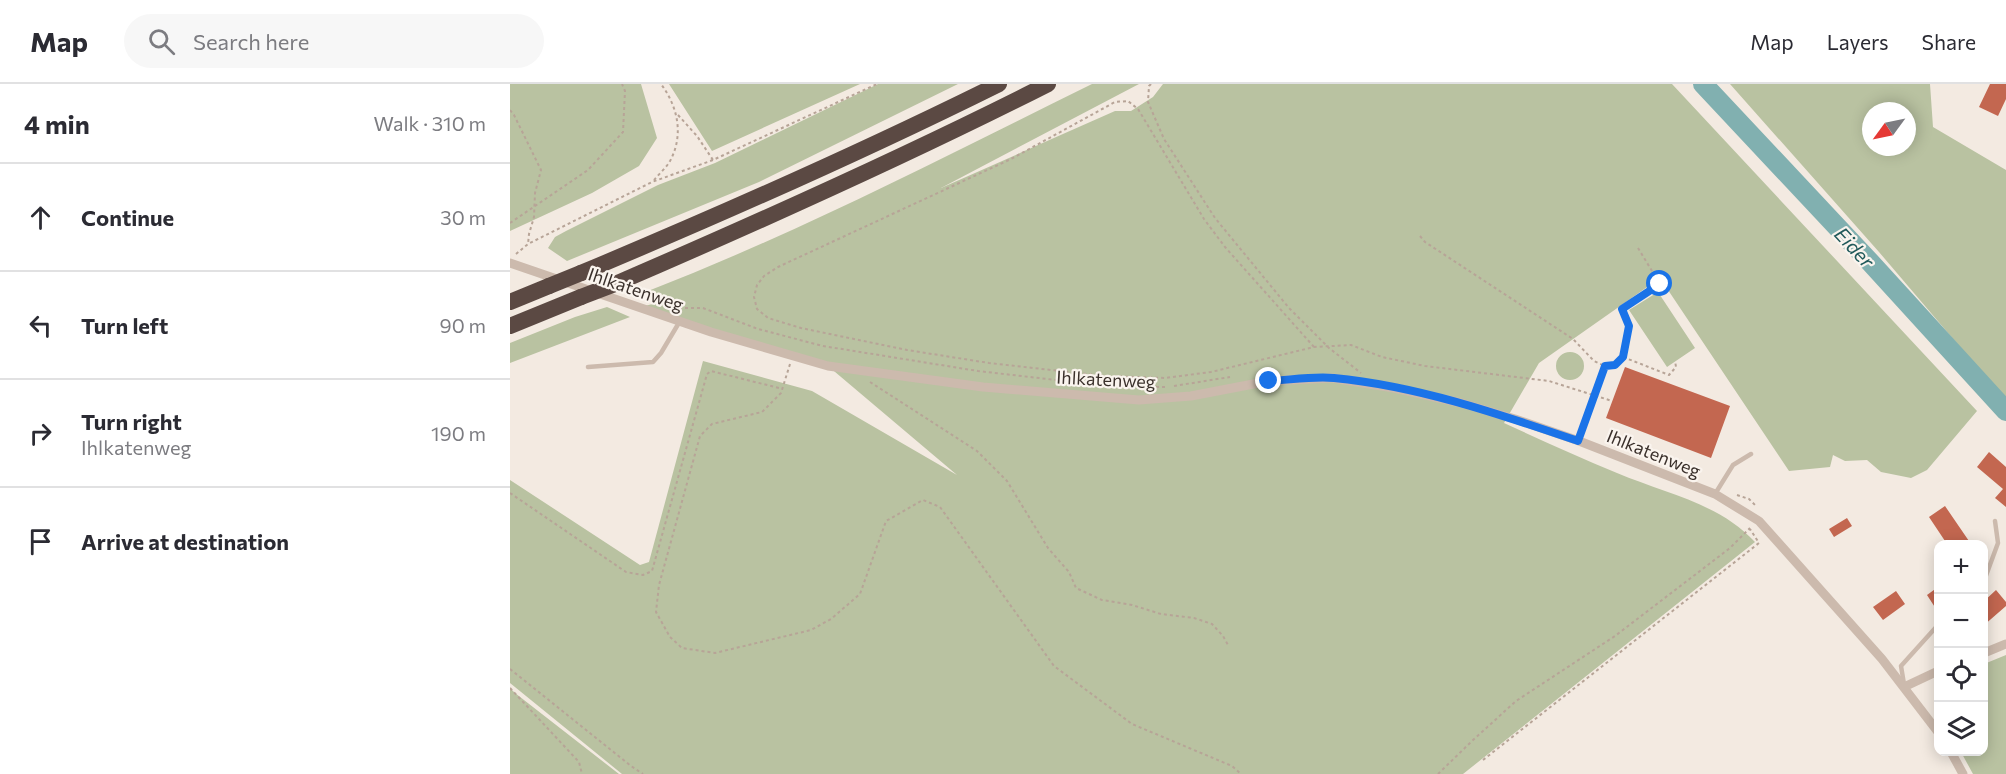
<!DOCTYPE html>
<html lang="en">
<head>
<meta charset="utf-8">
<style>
  :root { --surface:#fff; --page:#f7f7f7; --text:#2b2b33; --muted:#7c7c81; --line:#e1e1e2 }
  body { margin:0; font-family:Commissioner,sans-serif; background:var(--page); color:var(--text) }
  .controls { position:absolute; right:18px; bottom:18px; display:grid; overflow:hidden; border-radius:12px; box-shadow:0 3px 15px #0003 }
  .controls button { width:54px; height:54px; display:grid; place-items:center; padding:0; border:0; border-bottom:2px solid var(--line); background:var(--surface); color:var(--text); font:30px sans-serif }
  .compass { position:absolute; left:1352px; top:18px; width:54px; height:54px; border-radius:50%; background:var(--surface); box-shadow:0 3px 15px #0003; rotate:237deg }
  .stop { position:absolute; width:18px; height:18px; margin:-14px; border:4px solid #1a73e8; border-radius:50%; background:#fff }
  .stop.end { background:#1a73e8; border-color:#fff; box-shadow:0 2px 6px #0008 }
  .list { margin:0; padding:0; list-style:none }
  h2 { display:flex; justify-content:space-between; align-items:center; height:78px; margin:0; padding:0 24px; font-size:26px }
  h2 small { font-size:20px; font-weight:400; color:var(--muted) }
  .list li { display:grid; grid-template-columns:39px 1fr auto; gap:18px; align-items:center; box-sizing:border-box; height:108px; padding:0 24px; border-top:2px solid var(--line) }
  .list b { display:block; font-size:22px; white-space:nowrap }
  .list p { margin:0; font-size:20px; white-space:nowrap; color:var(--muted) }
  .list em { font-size:20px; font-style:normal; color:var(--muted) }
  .icon { flex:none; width:33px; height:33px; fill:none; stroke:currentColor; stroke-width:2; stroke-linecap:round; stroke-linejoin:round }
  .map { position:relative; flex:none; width:1496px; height:690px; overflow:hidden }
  header { display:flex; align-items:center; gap:36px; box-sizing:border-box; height:84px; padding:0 30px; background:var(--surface); border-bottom:2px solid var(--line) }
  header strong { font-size:28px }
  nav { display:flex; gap:33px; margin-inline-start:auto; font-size:21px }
  .search { width:420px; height:54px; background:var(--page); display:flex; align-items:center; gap:15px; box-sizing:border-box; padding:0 21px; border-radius:33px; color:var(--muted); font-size:22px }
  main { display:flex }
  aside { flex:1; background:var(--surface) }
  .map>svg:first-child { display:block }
</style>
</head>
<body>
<header>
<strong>Map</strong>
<div class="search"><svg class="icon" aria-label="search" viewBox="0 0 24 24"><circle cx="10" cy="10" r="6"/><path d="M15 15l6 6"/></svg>Search here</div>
<nav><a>Map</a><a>Layers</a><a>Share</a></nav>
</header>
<main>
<aside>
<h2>4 min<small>Walk · 310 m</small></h2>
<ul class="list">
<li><svg class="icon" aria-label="ahead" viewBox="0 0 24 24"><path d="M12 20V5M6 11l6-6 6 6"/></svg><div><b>Continue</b></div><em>30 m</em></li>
<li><svg class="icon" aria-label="left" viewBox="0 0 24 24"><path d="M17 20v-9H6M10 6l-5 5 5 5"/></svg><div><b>Turn left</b></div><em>90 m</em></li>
<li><svg class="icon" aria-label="right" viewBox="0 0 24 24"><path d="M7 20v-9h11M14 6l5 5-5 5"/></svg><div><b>Turn right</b><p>Ihlkatenweg</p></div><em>190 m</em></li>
<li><svg class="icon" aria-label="arrive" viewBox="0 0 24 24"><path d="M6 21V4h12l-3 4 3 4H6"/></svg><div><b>Arrive at destination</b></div></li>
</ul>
</aside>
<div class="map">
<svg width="1496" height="690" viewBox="0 0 1496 690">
  <rect width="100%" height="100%" fill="#f3eae1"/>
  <!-- green -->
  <path fill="#b9c2a1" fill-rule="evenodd" d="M0,0H131L147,54L129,82L82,109L0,147Z
    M159,0H350L202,67Z
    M368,0H448L249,98L57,177L38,164L45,153L56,147L148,101L205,79Z
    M582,0H629L431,104L605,27H621L643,13L653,0H1162L1467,327L1417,386L1401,394L1371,388L1357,376L1335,377L1323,371L1320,383L1279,387L1150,194L1029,279L994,339C1031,356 1069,373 1107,389C1154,409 1209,419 1245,458L953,690H112L0,599V396L130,481L139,478L193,277L302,307L447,391L318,282L130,223L160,216L138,207C290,148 436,72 582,0Z
    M1220,0H1420L1423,43L1496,86V317L1369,168ZM1361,27H1397V63H1361Z
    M1148,208L1185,264L1157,283L1119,226Z
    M97,223L120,233L0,279V259L65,233Z
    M1046 282a14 14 0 1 1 28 0a14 14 0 1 1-28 0Z
    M1496,571V690H1463L1451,668H1474V580Z
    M0,604L5,609L109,690H0Z"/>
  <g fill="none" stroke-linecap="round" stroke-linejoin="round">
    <!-- river -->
    <path stroke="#81b0b0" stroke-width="20" d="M1193,0L1360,178L1496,327"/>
  </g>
  <!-- building -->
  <path fill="#c36750" d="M1480,0H1496V15L1488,32L1469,23Z
    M1115,283L1220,322L1201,374L1096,334Z
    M1479,368L1496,383V423L1485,414L1493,405L1467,383Z
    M1435,422L1461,460H1437L1419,433Z
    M1337,434L1342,442L1324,453L1319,445Z
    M1428,503V528L1417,511Z
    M1486,506L1496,518V522L1473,542V518Z
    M1386,507L1395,520L1373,536L1363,523Z"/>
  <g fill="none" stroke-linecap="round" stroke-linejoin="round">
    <!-- path -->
    <path stroke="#b7a497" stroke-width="2" stroke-dasharray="3 3" stroke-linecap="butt" d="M641,0L639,2L638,18L654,55L705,134L779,224L819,264L851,289
      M0,26L4,31L31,86L25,109L24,133L19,150L18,160
      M168,31L187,52L203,76
      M144,96C149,90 156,84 160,77C174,51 168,23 151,0
      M0,139L78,86L113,48L115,7L112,0
      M910,152L915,158L1063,255L1084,277L1095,282L1105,281L1113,273
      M1128,164L1150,200L1112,225L1119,242L1113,273L1159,291L1166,283L1165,277
      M6,170L18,160L142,98L203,76L367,0
      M129,211L170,224H193L248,245L313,262L468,287L598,302L655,303
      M804,263L715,163L694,135L628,25L618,17L605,18L501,75L268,183L254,192L247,201L244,213L247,225L258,234L291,244L397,266L479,279L595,292L655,294L701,288L804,263L841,261L872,273L915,282L1039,297L1102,317
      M280,280L271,309L252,328L202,340L190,352L149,501L146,528L160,553L172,564L205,569L301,546L321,535L350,510L376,437L413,416L430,423L544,582L622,640L722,682L731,690
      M360,298L467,367L497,397L538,464L559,488L566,504L592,516L622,521L651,530L684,534L702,540L713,552L718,561
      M664,302L720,293
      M1072,348L1095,283
      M0,409L116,488L133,491L142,487L197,290L201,287L273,305
      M1227,411L1239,415L1247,423
      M0,585L121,682L133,690
      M0,604L69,678L72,690
      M973,676L1249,459L1240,445
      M928,690L962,657L1006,617L1105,552L1220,464L1240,444"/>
    <!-- service -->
    <path stroke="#ccbaad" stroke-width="4.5" d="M78,283L143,278L151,269L170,237
      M1205,410L1223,381L1241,370
      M1474,497L1488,459L1485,437
      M1394,600L1391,582L1428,541"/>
    <!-- minor -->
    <path stroke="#ccbaad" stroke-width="9" d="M0,179L201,248L318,282L473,303L629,316L681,312L759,297L822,294L884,304L951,319L1005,335L1069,357L1205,410L1249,437L1372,575L1428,648
      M1474,569L1496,560
      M1394,603L1428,587
      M1441,668L1453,690"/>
    <!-- motorway -->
    <path stroke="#5b4943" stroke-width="16" d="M71,189C212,130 352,68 489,0
      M105,200C251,137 396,72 538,0
      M0,218L39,202
      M0,242L71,213"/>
    <!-- motorway-bridge -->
    <path stroke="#5b4943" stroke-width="16" d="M39,202L71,189
      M71,213L105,200"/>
  </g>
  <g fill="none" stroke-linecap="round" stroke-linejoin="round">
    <!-- route -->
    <path stroke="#1a73e8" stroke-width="8" d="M759,297C780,296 803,292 824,294C908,302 989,330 1068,357L1095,282L1105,281L1113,273L1119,242L1112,225L1150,200"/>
  </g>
  <g text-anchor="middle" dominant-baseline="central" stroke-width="4.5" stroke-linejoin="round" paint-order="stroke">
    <!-- street labels -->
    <g font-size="18" fill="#3a302b" stroke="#faf4ee">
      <text transform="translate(126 205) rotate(19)">Ihlkatenweg</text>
      <text transform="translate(596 295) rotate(3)">Ihlkatenweg</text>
      <text transform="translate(1144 369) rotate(22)">Ihlkatenweg</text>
    </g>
    <!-- water labels -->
    <g font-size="20" font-style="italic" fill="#215a5b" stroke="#faf4ee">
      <text transform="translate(1345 163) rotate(47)">Eider</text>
    </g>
  </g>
</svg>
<div class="controls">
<button>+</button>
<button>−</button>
<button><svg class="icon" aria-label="locate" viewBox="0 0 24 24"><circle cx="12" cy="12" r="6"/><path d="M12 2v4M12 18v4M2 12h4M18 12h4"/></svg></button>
<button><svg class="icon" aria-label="layers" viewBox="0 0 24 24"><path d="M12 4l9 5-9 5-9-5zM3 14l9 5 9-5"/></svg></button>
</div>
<svg class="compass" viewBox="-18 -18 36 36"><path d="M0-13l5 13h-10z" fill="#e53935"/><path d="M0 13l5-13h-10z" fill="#7c7c81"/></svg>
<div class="stop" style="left:1150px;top:200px"></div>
<div class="stop end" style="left:759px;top:297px"></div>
</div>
</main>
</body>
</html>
